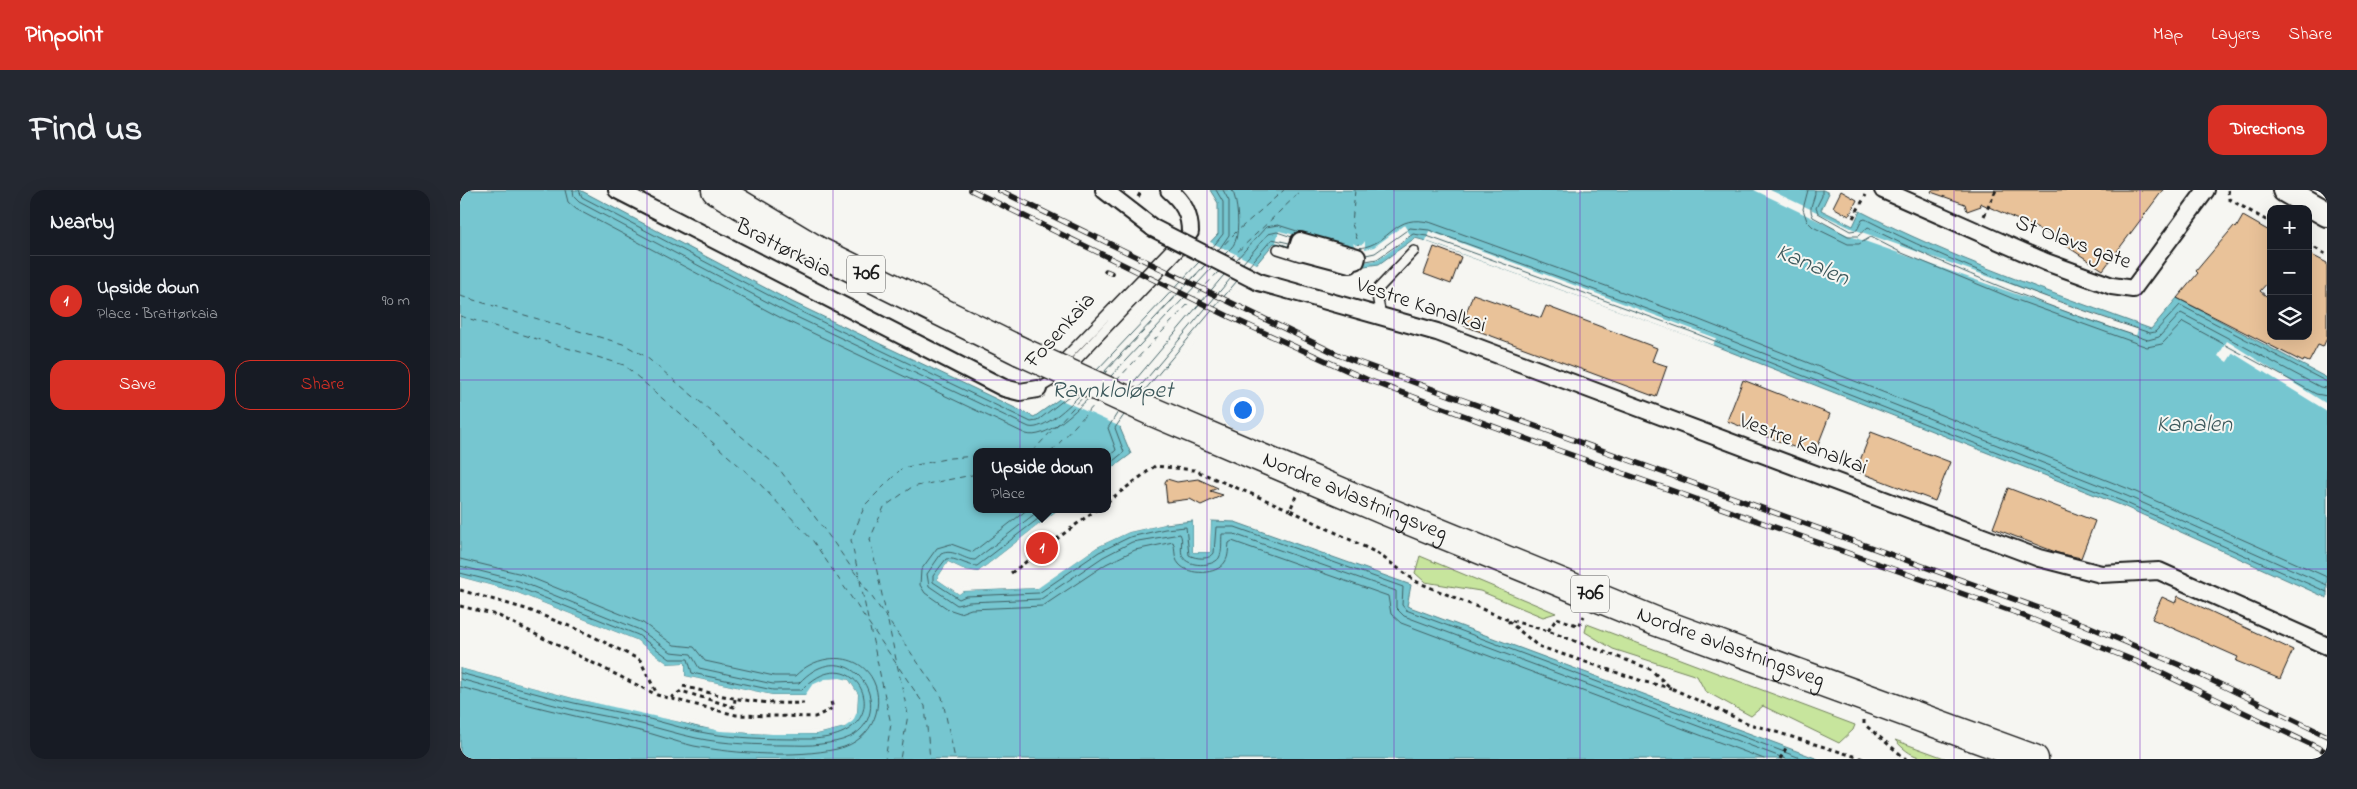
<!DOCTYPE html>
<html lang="en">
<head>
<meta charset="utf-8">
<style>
  :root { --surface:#171b24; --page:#242831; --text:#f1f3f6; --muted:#9ea1a6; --line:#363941; --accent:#d93025 }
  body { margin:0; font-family:"Indie Flower",sans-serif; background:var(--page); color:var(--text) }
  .controls { position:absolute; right:15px; top:15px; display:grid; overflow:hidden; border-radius:10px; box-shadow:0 5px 20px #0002 }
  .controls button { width:45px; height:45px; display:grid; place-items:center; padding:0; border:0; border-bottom:1px solid var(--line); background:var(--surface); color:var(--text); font:25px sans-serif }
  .you { position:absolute; left:782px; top:219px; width:18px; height:18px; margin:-12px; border:4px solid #fff; border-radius:50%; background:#1a73e8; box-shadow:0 0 0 8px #1a73e833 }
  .badge { display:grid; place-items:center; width:32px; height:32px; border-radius:50%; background:var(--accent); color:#fff; font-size:16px; font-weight:700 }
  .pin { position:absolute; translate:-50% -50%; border:2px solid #fff; box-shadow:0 1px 5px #0006 }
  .popup { position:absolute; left:513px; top:258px; width:138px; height:65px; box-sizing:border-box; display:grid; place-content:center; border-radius:10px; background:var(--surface); filter:drop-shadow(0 1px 4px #0005); font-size:16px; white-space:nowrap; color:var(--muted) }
  .popup b { font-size:19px; color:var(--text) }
  .popup::after { content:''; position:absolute; left:50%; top:100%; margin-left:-10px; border:10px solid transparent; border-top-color:var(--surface) }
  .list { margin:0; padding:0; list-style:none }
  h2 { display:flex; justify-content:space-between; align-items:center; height:65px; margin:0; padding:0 20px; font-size:21px }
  h2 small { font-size:16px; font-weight:400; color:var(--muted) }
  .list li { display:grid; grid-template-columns:32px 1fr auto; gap:15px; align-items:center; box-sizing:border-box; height:90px; padding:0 20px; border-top:1px solid var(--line) }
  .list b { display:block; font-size:19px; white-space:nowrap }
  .list p { margin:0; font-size:16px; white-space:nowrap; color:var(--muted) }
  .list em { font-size:16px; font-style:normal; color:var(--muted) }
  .actions { display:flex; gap:10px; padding:15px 20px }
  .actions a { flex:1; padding:11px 0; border:1px solid var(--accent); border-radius:15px; text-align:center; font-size:18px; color:var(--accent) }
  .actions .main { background:var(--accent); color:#fff }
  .icon { flex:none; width:28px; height:28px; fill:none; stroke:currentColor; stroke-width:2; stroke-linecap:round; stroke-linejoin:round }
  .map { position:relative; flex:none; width:1867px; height:569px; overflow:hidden; border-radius:15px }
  header { display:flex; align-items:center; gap:30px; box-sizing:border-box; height:70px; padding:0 25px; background:var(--accent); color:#fff }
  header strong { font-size:24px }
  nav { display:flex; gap:28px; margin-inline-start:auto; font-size:18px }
  .intro { display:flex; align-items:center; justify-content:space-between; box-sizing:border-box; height:120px; padding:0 30px }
  h1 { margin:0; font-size:35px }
  .button { padding:12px 22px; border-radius:15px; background:var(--accent); color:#fff; font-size:18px; font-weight:700 }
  main { display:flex; gap:30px; padding:0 30px }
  aside { flex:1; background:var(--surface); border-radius:15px; box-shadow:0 5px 20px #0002 }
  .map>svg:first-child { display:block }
</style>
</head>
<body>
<header>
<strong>Pinpoint</strong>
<nav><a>Map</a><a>Layers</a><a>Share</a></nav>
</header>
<div class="intro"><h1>Find us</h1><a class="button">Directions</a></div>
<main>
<aside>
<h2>Nearby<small></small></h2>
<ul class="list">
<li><span class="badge">1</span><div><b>Upside down</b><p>Place · Brattørkaia</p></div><em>90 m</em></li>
</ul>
<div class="actions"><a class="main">Save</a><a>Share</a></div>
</aside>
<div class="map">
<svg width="1867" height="569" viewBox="0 0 1867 569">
  <rect width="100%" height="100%" fill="#f6f6f2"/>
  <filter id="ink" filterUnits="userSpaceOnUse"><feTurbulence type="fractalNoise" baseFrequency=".02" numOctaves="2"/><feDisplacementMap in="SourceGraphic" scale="10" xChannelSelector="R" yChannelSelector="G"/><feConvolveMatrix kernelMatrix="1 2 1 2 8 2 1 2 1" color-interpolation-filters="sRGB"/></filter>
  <g filter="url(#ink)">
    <!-- green -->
    <path fill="#c7e59d" stroke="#72805c" d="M960,366L1096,423L1083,427L1020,401L965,392L955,383Z
      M1127,434L1395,535L1393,540L1379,553L1303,516L1291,526L1245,501L1237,486L1153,459L1125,442Z
      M1435,550L1487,569C1462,569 1452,569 1435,550Z"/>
    <!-- water -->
    <path fill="#76c6d0" stroke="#528288" d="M0,0H120L332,112L574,227L598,210L626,185L758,44V13L750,0H1363L1369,3L1361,20L1393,36L1400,21C1493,69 1593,103 1691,139L1717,108L1867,188V408L1663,316L1230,146L966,51L955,48L919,74L890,78L814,53L660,238L671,264L647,282V262H517V319H599L518,382L505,380L488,372L477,389L499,404L503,401L577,398L637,357L669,342L705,334L733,331V362H750L751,331L775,332L951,395L947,416L1358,569H0V478L113,508L183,522L238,537L288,543L357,544L385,537L397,522L398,504L389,490C371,487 356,489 346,505H312L225,486V473L208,474L176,450L55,402L0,387Z"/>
    <!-- pier -->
    <path fill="#f6f6f2" d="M1294,0H1310L1393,39L1678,139L1676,146L1390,46Z
      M944,35L951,46L918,70L890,74L816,52L819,41L896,60L893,53L896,55L903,54L905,51V59L914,57Z
      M969,41L1256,148L1253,155L966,51Z
      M748,51L799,75L663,238L597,208L624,183Z
      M1767,151L1867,214V221L1773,163L1767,172L1758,166Z
      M599,319H602L519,384L504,383L489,376L481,388L499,401L503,398L577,395L636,355L668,339L703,331L705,334L669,342L637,357L578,398L503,401L499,404L477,389L488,372L505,380L518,382Z
      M733,331H736L735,360H747L748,331H751L750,362H733Z
      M0,387L55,402L176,450L208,474L225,473V486L312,505H345L352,495L365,489L380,488L389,490L398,504L397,522L393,531L385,537L357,544H312L260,541L113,508L0,478V475L114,505L261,538L312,541H357L384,535L391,529L396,514L392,498L388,492L380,490L360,493L354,497L346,507L312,508L224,489L223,476H207L175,452L54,404L0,390Z"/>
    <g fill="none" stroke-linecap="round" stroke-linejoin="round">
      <!-- shore -->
      <path stroke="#406064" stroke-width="1" d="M105,0L108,12L116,19L323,129L566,244C586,250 614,222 628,209
        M113,0L114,7L119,12L326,122L569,237C584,241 610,215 620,205
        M119,0L122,7L329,116L571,232L577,231L614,202
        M1348,0L1343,19L1347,31L1353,37L1388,54H1399L1411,47L1442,63L1554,109L1687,157L1702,154L1723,132L1856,204L1867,206
        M1355,0C1356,10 1347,16 1353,27L1388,46H1398L1408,37C1497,82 1593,119 1688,150L1699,147L1721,123L1860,197L1867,198
        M1362,0V6L1356,18L1358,23L1390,41L1397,40L1402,30L1405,29C1496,75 1593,111 1690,143L1695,142L1720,115L1867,192
        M752,58L763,44V12L756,0
        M899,58C933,54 932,22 972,33L1237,129L1669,299L1867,387
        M758,61L769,45V11L763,0
        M765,64C769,60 773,57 775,52C780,41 778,10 772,0
        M906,65L915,63L950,38L969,40L1234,136L1667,306L1867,395
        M776,70L806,37L818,35L840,42
        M906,71L917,69L953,44L967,46L1232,142L1664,312L1867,402
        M783,73L808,44L817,42L832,47
        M789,76L812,49L829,53
        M637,180L739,72
        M643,183L745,75
        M651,186L752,78
        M671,195L764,85
        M678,199L771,88
        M684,201L777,91
        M647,268L656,260L648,238L658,222
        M647,276L664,262L655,238L664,225
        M568,319L513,362L491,354L477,358L461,380L460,395L465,403L488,419L500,423L511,419L583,416L646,374L675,360L713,352C716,359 713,367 719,374C729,386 757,385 765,372C769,366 768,359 769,353L772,351L928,406L931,424L941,433L1304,569
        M581,319L515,370C503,370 494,358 481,364L467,384L469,396L497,415L509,412L581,409L643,367L672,352L720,344C724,350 719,360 723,367C728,377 753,377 759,368C763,361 761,351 762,344H774L936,401V418L944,426L1326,569
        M591,319L517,376C506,376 496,367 486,369L473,386V392L499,409L506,406L579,403L639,362L670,347L705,339L726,337L729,365C736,369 750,370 754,363L756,337H775L943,397L942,415L946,420L1343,569
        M0,369L62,384L183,433L214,455L234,457L245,471L314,486H335C344,477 355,471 368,469C429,461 436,546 377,559C335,568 277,564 234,556C215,552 196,544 176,540C117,527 59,513 0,497
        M0,376L59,391L180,440L211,462L231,464L239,478L313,494L339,493C390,438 440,522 390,547C382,551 370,553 361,554C350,556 338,555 327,555C297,555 265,554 236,548C217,544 199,538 181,534C157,528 133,524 110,519C73,510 37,499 0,489
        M0,383L57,397L178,445L210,469H228L232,483L313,500H342C396,441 446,547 350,549C319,549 289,549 259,545C232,542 207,533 181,527C159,522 136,518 114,513C76,504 38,493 0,483"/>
      <!-- ferry -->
      <path stroke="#3c585b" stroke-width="1" stroke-dasharray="6 5" stroke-linecap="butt" d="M895,0L892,34L899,55
        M757,62L776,42L824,0
        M770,69L842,0
        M0,106L163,154L185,166L317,276L372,350L482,507L495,569
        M0,126L164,175L299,293L353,351L465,516L470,569
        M643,185L746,74
        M656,191L759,81
        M572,262L625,205
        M591,262L638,211
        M399,387L391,350L405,315L442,278L490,268L517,266
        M400,391L409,434
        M427,428L410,349L424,317L452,297L517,284
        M428,432L448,525L440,569
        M410,438L431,534L425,569"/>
    </g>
    <!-- building -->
    <path fill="#e9c299" stroke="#1c1c1c" d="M1472,0H1703L1643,80L1585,42L1520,13L1521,16L1507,21L1505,14L1471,2Z
      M1381,1L1397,10L1389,26L1373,17Z
      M1783,26L1811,42V89L1800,101L1811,110V146H1848V63L1867,73V148L1863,157L1858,155L1849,172L1844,170L1843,172L1717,108L1738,83L1736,81L1774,36L1776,38Z
      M974,57L1001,67L991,94L964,84Z
      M1013,104L1081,128L1086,116L1197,158L1192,171L1207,176L1196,207L1002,135Z
      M1283,190L1370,224L1354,265L1267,231Z
      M1411,242L1490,272L1475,311L1396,281Z
      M707,289L717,292L738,289L758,298L750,301L763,305L741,315L730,309L707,312L705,292Z
      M1548,298L1635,331L1621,368L1598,363L1533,338Z
      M1718,406L1833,460L1820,489L1776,471L1778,467L1692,429L1702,407L1715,413Z"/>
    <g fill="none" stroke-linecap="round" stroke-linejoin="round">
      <!-- lane casing -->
      <g stroke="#1c1c1c" stroke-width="12">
        <path id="lane" d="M818,59L840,66
          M921,125L916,101L954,61
          M599,174L720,49
          M578,199L603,184L727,53"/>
      </g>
      <!-- street casing -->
      <g stroke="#1c1c1c" stroke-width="20">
        <path id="street" d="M157,0L544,198L560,202L578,199
          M644,0L693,38
          M709,0C723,12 730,24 730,42
          M1423,0L1586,72L1652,96L1673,99L1746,0
          M840,51L897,67L896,71L843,57L892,71L890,74L837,60Z
          M799,92L977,142L1579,368L1641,384L1699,381L1867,456"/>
      </g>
      <!-- secondary casing -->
      <g stroke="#1c1c1c" stroke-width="28">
        <path id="secondary" d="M1825,0L1867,24"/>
      </g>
      <!-- highway casing -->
      <g stroke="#1c1c1c" stroke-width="31">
        <g id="highway">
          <path d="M256,0L358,61L560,161"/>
          <path id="s1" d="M693,222L926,321L1195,431L1574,569"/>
        </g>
      </g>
      <!-- path -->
      <path stroke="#1c1c1c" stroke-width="3" stroke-dasharray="4 4" stroke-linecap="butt" d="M1768,0L1769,9L1811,33
        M678,7L682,0
        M1524,26L1536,0
        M1393,28L1406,5
        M1848,54L1867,65
        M836,306L830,320L917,363L957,392L1046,429L1088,441L1190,479L1211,498L1287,533L1403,569
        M647,312L695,276L734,280L830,320
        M551,383L637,319
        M0,400L66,419L124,442L180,470L197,504
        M0,416L37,425L197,505L276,525L355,527L373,518L370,509
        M1048,431L1078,456L1185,492L1211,498
        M1088,441L1097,428L1119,436L1124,426
        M223,496C268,508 298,515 344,513
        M211,508L221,501L274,517L275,509
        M1404,530V534L1446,569
        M1320,569L1326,558"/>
      <!-- lane -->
      <use href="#lane" stroke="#f6f6f2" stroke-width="9"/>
      <!-- street -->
      <use href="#street" stroke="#f6f6f2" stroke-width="16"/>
      <!-- secondary -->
      <use href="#secondary" stroke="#f6f6f2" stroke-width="24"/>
      <!-- highway -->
      <use href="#highway" stroke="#f6f6f2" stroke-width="28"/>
      <!-- rail casing -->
      <g stroke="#1c1c1c" stroke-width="5.5">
        <path id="rail" d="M511,0L770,127L908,190L1089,257L1554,422L1680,473L1867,562
          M539,0L881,166L1623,434L1722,476L1867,546
          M646,81L651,83"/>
      </g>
      <!-- rail -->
      <use href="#rail" stroke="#f6f6f2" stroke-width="4" stroke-dasharray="11" stroke-linecap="butt"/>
      <!-- street-bridge casing -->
      <g stroke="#1c1c1c" stroke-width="20" stroke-linecap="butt">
        <path id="street-bridge" d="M693,38L799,92"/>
      </g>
      <!-- highway-bridge casing -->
      <g stroke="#1c1c1c" stroke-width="31" stroke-linecap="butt">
        <path id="highway-bridge" d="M560,161L693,222"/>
      </g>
      <!-- street-bridge -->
      <use href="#street-bridge" stroke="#f6f6f2" stroke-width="16"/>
      <!-- highway-bridge -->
      <use href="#highway-bridge" stroke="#f6f6f2" stroke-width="28"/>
    </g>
  </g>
  <!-- grid -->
  <path fill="none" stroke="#7b2cbf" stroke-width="1" stroke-opacity="0.55" d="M187,0V569M373,0V569M560,0V569M747,0V569M934,0V569M1120,0V569M1307,0V569M1494,0V569M1680,0V569M0,190H1867M0,379H1867"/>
  <g text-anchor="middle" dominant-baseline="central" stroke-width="4" stroke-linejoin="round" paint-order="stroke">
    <!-- shield labels -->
    <g fill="#f6f6f2" stroke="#5d5d5c" stroke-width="1">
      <rect x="387" y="65.5" width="38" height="37" rx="4"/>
      <rect x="1111" y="385.5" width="38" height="37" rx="4"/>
    </g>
    <g font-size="21" font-weight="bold" fill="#1c1c1c">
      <text x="406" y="84">706</text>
      <text x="1130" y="404">706</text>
    </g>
    <!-- street labels -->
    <g font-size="22" fill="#1c1c1c" stroke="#f6f6f2">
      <text transform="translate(1613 53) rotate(20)">St Olavs gate</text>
      <text transform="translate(323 59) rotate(27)">Brattørkaia</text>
      <text transform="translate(961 116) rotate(18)">Vestre Kanalkai</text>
      <text transform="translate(601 141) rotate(-48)">Fosenkaia</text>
      <text transform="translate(1343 255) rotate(21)">Vestre Kanalkai</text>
      <text stroke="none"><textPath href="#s1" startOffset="219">Nordre avlastningsveg</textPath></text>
      <text stroke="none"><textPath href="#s1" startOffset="624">Nordre avlastningsveg</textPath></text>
    </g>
    <!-- water labels -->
    <g font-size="24" font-style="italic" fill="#3c585b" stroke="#f6f6f2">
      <text transform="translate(1352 76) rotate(22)">Kanalen</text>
      <text x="652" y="201">Ravnkloløpet</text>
      <text x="1734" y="235">Kanalen</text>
    </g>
  </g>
</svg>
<div class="controls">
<button>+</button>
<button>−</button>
<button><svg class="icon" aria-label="layers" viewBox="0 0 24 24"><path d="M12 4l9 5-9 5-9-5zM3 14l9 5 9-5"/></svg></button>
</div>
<div class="you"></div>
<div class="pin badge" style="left:582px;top:358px">1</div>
<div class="popup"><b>Upside down</b>Place</div>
</div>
</main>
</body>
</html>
